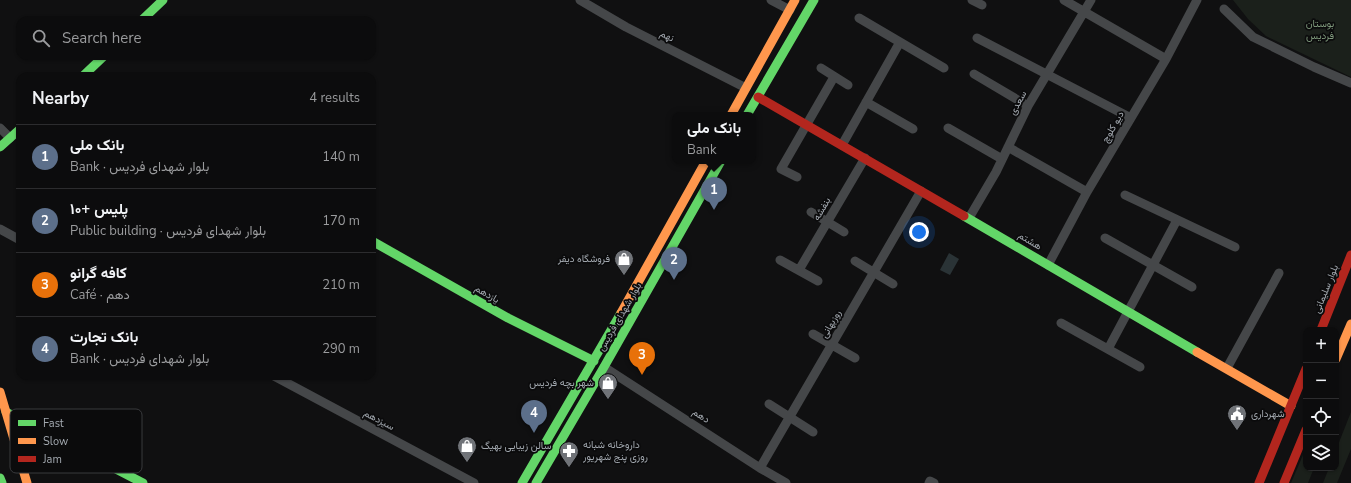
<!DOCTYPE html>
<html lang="en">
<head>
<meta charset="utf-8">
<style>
  :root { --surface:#0c0c0d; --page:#1a1a1b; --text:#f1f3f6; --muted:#9a9b9d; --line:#2c2c2e; --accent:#707378 }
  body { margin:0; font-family:"Nunito Sans",Vazirmatn,sans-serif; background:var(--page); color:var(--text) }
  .controls { position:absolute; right:12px; bottom:12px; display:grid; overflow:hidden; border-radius:8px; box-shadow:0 1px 3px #0004 }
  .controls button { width:36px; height:36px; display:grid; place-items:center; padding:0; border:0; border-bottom:1px solid var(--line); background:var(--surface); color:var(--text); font:20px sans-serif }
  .you { position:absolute; left:919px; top:232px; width:14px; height:14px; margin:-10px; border:3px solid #fff; border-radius:50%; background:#1a73e8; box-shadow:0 0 0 6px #1a73e833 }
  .badge { display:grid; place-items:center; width:26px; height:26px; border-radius:50%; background:var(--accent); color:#fff; font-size:13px; font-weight:700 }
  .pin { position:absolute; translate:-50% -33px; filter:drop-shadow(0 1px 2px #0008) }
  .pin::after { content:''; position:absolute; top:21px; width:14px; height:12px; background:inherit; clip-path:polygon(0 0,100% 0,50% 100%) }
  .popup { position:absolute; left:672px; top:112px; width:84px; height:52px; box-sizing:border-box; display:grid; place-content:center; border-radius:8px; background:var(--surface); filter:drop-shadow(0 1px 3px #0005); font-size:13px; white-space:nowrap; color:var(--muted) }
  .popup b { font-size:15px; color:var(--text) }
  .popup::after { content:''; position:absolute; left:50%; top:100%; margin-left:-8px; border:8px solid transparent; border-top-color:var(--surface) }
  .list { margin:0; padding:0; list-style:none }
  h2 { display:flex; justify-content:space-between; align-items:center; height:52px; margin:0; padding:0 16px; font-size:17px }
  h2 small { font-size:13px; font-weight:400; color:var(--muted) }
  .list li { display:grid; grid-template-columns:26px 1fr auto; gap:12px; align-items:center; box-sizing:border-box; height:64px; padding:0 16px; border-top:1px solid var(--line) }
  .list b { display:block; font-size:15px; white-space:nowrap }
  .list p { margin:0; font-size:13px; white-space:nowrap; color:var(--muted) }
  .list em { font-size:13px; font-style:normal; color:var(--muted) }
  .icon { flex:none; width:22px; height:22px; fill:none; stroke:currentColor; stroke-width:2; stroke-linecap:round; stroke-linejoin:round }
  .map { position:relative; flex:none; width:1351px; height:483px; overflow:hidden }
  .search { position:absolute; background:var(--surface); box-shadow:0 1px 3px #0004; left:16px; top:16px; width:360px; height:44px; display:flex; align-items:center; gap:10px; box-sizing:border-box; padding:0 14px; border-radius:12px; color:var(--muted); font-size:15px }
  .panel { position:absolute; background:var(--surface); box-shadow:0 1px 3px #0004; left:16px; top:72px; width:360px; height:308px; border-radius:12px }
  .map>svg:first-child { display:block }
</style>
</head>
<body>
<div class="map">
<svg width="1351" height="483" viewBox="0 0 1351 483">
  <rect width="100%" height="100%" fill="#101011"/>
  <!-- green -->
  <path fill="#1b201b" d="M1233,0H1351V77L1266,36L1248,19Z
    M1351,412V449L1337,483H1323L1329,468H1336V450Z
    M1306,448V468H1314L1308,483H1291Z"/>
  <!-- water -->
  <path fill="#2a3336" d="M949,253L959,259L950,275L940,270Z"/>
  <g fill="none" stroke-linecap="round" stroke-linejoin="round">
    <!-- street -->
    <path stroke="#454749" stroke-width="9" d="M580,0L626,27L746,88
      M771,0L790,10
      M972,0L982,5
      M1064,0L1166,59
      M1224,9L1253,37L1314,67L1351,83
      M859,18L944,68
      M977,38L1131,118
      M821,68L848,85
      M974,74L1028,106
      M866,102L913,129
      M0,128L10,138
      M948,128L1002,159
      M842,145L900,42
      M1008,147L1087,192
      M797,177L781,169L834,77
      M1125,195L1235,247
      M811,212L844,232
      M969,218L996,172L1028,106L1091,0
      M0,229L20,240
      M1105,238L1192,287
      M780,260L818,281
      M855,261L893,284
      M1048,265L1087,192L1166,59L1197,0
      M799,270L865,158
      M1061,323L1140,367
      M813,334L855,358
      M1108,349L1177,220
      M604,367L760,468L786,483
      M1227,368L1279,273
      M274,376L474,483
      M769,404L813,432
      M760,468L921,191
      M929,483L930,481L934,483"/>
    <!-- fast -->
    <path stroke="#63d668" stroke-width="9" d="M142,20L163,0
      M83,76L104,56
      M747,115L814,0
      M0,147L20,129
      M964,216L1197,352
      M372,241L508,318L594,361
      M6,412L143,483
      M0,478L2,483
      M522,483L621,313
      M536,483L604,367L721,161"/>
    <!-- slow -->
    <path stroke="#ff974d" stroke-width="9" d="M731,115L795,0
      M621,313L706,161
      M1197,352L1291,406
      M1336,359L1351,324
      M0,392L27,483"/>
    <!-- jam -->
    <path stroke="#b3261e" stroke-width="9" d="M758,97L964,216
      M1321,330L1351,255
      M1259,483L1306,369
      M1284,483L1306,430"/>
  </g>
  <!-- icons -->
  <defs>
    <g id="shop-pin" transform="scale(1)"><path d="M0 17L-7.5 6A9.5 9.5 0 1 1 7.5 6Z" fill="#707378" stroke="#0b0b0c"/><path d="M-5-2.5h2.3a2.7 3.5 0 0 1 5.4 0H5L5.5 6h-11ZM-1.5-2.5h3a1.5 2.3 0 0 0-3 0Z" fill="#fff"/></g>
    <g id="civic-pin" transform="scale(1)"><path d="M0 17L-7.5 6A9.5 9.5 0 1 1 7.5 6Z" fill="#707378" stroke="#0b0b0c"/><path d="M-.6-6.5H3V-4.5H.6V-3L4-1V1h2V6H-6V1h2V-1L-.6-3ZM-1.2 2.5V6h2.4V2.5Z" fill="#fff"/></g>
    <g id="pharmacy-pin" transform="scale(1)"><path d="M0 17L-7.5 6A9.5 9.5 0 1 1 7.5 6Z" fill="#707378" stroke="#0b0b0c"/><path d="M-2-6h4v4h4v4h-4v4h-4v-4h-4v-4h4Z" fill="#fff"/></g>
  </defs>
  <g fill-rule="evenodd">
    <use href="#shop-pin" x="624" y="259"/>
    <use href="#shop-pin" x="608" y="383"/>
    <use href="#civic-pin" x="1237" y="414"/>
    <use href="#shop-pin" x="467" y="446"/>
    <use href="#pharmacy-pin" x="569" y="451"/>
  </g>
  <g text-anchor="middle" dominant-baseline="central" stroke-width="3.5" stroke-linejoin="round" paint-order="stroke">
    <!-- park labels -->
    <g font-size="10" fill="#7f997c" stroke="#0b0b0c">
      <text x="1320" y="24">بوستان<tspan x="1320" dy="12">فردیس</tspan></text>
    </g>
    <!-- street labels -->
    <g font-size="10" fill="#a3a9b0" stroke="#0b0b0c">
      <text transform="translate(667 36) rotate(27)">نهم</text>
      <text transform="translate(1018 103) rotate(-62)">سعدی</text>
      <text transform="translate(1113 127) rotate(-60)">دیو کلوچ</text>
      <text transform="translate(822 209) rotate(-60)">بنفشه</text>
      <text transform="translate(1030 241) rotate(31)">هشتم</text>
      <text transform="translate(1326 289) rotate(-68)">بلوار سلیمانی</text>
      <text transform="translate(487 294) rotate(30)">یازدهم</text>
      <text transform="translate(620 317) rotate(-60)">بلوار شهدای فردیس</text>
      <text transform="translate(831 324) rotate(-60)">روزبهانی</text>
      <text transform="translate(701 416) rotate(33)">دهم</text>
      <text transform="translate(379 420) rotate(28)">سیزدهم</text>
    </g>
    <!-- poi labels -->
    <g font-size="10" fill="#a3a9b0" stroke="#0b0b0c" text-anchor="start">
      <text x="610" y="259" text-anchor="end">فروشگاه دیفر</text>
      <text x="594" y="383" text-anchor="end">شهر بچه فردیس</text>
      <text x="1251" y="414">شهرداری</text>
      <text x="583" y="445">داروخانه شبانه<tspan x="583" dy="12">روزی پنج شهریور</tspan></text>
      <text x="481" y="446">سالن زیبایی بهیگ</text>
    </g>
  </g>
  <!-- legend -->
  <rect x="10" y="409" width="132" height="64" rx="6" fill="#0b0b0c" stroke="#393a3d" stroke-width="1"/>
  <rect x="18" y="420" width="18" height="6" fill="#63d668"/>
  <rect x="18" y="438" width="18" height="6" fill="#ff974d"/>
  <rect x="18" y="456" width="18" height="6" fill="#b3261e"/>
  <g font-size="11" fill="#a3a9b0">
    <text x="43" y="427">Fast</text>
    <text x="43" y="445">Slow</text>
    <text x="43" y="463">Jam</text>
  </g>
</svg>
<div class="controls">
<button>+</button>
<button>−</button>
<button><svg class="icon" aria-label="locate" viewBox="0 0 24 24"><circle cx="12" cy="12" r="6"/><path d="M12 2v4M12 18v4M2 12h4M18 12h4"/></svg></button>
<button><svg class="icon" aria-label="layers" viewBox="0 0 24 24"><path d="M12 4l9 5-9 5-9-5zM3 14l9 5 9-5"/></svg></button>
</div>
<div class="you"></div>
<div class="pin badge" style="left:714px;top:210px;background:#5c6f8a">1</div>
<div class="popup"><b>بانک ملی</b>Bank</div>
<div class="pin badge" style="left:674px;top:280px;background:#5c6f8a">2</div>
<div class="pin badge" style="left:642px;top:375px;background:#e8710a">3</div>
<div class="pin badge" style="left:534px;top:433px;background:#5c6f8a">4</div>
<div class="search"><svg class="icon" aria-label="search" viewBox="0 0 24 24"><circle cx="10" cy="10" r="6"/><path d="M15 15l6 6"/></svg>Search here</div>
<section class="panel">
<h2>Nearby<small>4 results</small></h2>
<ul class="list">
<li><span class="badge" style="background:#5c6f8a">1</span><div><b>بانک ملی</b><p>Bank · بلوار شهدای فردیس</p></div><em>140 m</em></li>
<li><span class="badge" style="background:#5c6f8a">2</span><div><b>پلیس +۱۰</b><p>Public building · بلوار شهدای فردیس</p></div><em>170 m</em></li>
<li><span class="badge" style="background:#e8710a">3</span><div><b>کافه گرانو</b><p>Café · دهم</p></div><em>210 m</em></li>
<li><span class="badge" style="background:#5c6f8a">4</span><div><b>بانک تجارت</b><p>Bank · بلوار شهدای فردیس</p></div><em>290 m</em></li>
</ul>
</section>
</div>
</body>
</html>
